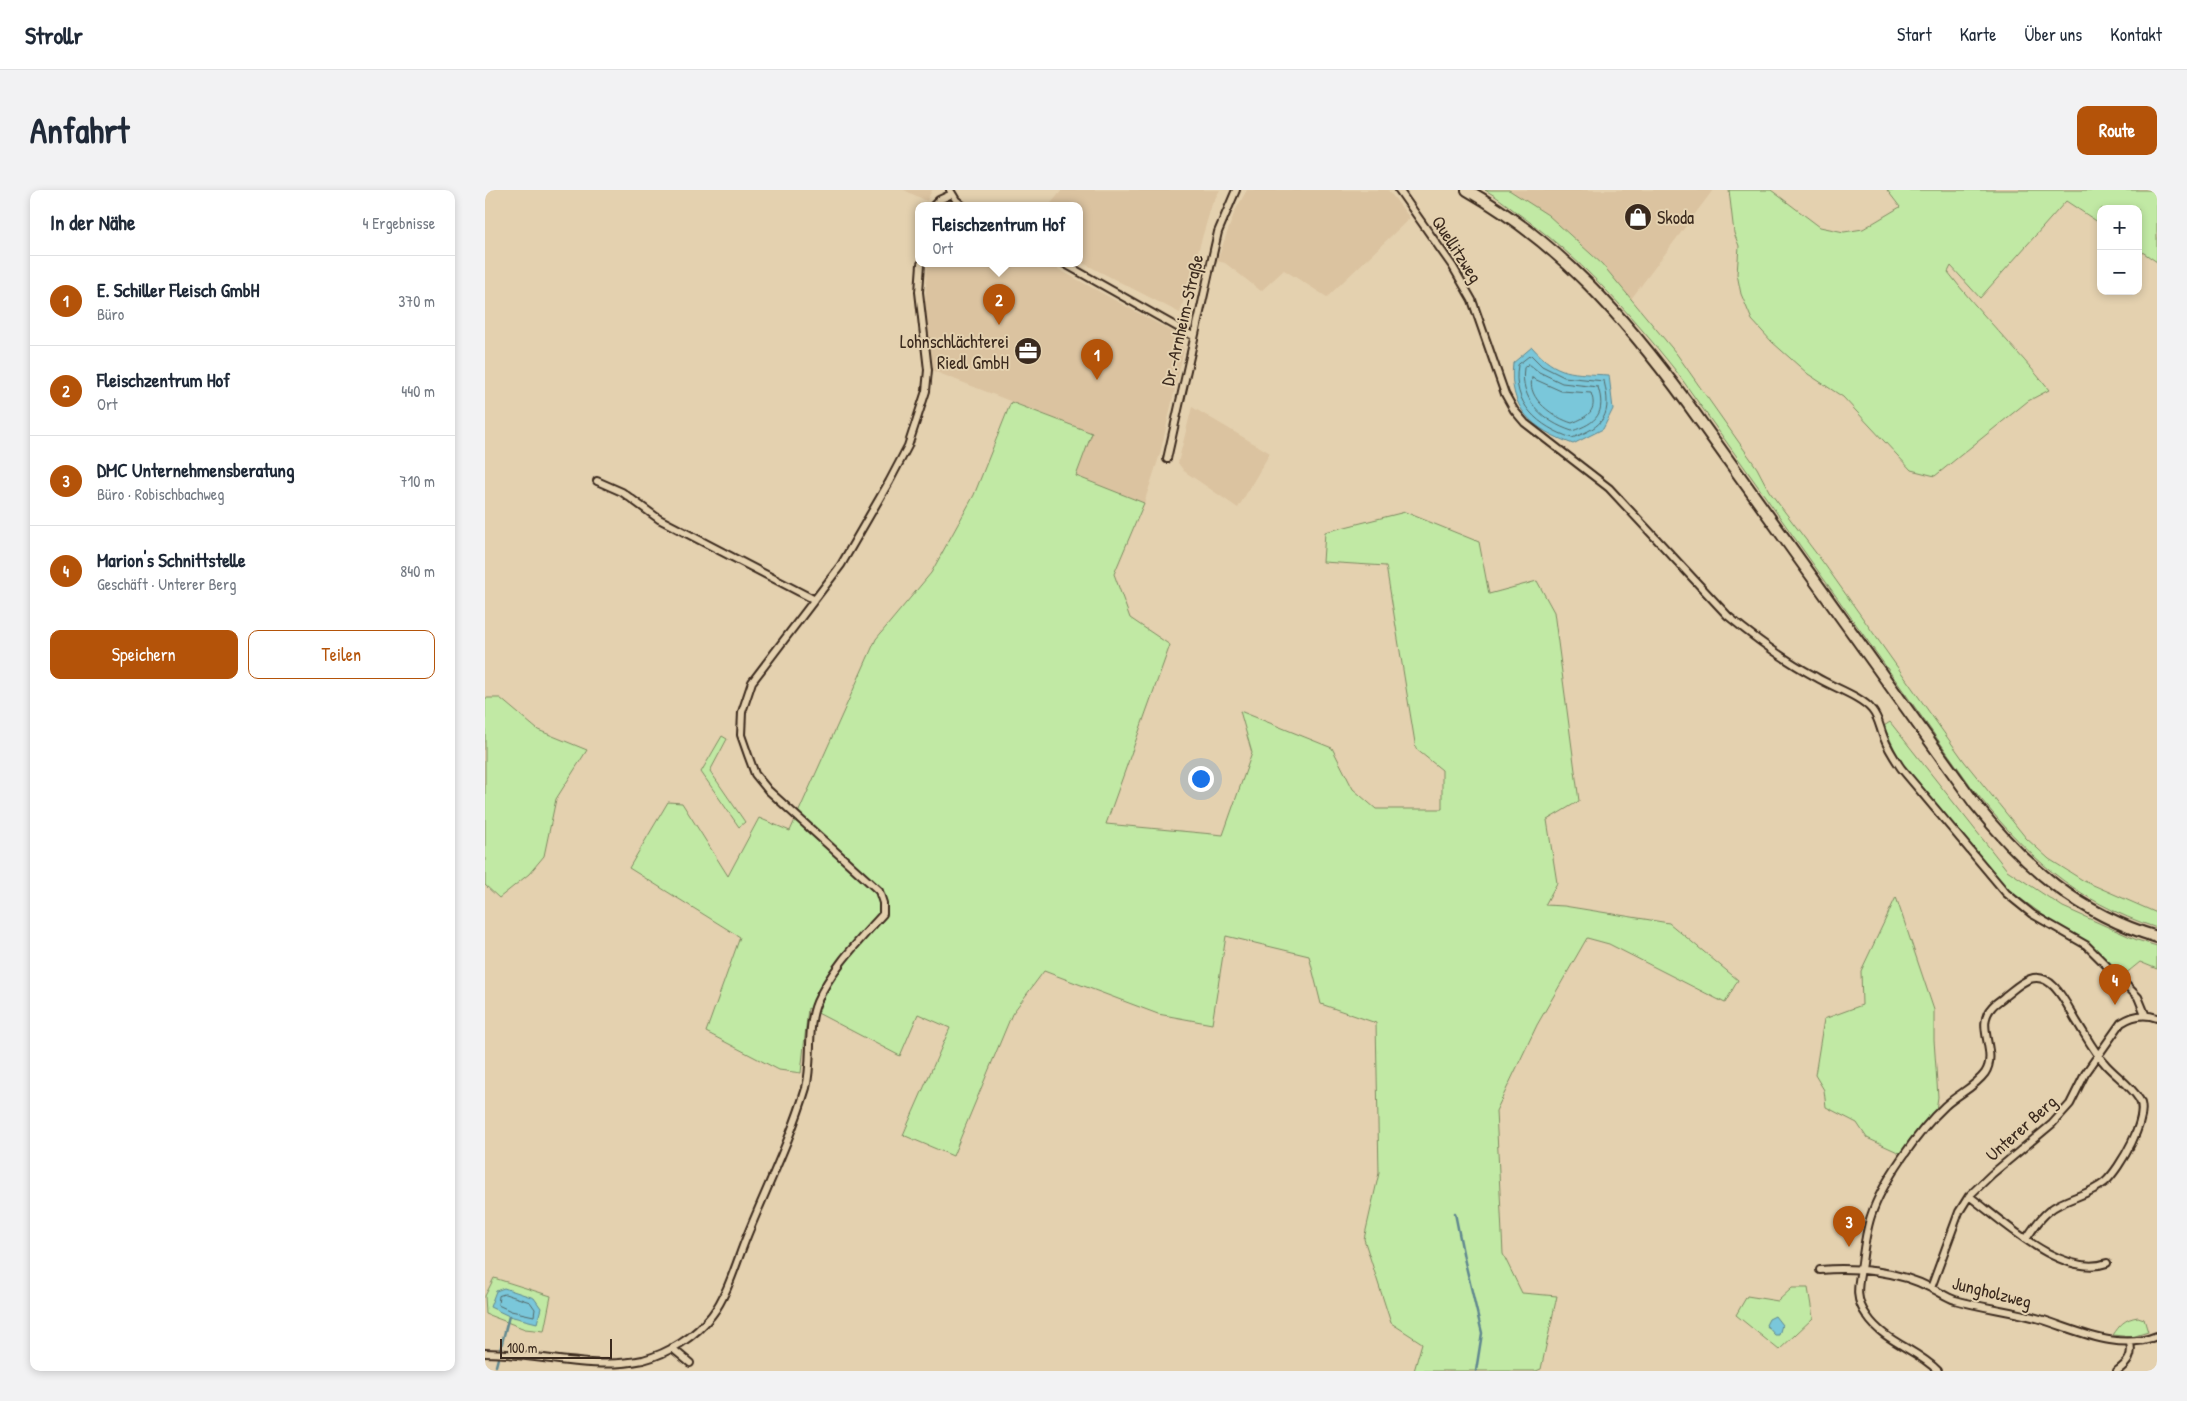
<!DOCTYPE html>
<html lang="de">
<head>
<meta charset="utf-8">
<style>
  :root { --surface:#fff; --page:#f2f2f3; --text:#1f2937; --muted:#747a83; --line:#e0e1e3; --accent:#b45309 }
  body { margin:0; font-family:"Patrick Hand",sans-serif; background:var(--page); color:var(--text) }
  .controls { position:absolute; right:15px; top:15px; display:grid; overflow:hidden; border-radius:10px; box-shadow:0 2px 8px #0003 }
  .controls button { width:45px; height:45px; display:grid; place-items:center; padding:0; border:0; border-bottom:1px solid var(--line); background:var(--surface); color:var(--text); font:25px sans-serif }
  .scale { position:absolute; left:15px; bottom:12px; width:112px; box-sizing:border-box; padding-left:5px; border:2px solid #3b2a1e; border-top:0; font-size:14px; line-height:18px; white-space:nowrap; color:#3b2a1e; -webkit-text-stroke:4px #e4d1af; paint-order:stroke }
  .you { position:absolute; left:715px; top:588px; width:18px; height:18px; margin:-12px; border:4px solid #fff; border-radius:50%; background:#1a73e8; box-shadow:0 0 0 8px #1a73e833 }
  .badge { display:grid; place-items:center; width:32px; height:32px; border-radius:50%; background:var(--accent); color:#fff; font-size:16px; font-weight:700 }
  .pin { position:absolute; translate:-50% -41px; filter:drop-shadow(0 1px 2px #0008) }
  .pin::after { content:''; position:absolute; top:26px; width:18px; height:15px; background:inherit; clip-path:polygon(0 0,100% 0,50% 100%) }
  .popup { position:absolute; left:430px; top:12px; width:168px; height:65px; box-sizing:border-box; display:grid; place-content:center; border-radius:10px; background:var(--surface); filter:drop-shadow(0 1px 4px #0005); font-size:16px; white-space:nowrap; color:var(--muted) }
  .popup b { font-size:19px; color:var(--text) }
  .popup::after { content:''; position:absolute; left:50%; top:100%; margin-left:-10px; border:10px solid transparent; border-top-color:var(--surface) }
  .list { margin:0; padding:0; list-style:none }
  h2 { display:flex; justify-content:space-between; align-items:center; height:65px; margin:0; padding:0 20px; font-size:21px }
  h2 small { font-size:16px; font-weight:400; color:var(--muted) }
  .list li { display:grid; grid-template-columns:32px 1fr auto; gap:15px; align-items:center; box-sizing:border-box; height:90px; padding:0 20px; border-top:1px solid var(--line) }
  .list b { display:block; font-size:19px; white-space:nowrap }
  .list p { margin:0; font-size:16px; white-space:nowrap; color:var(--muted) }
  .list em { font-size:16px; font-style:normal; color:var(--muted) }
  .actions { display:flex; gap:10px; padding:15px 20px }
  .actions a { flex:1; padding:11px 0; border:1px solid var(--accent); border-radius:10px; text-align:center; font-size:18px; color:var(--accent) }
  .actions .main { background:var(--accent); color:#fff }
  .map { position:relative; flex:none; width:1672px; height:1181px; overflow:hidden; border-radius:10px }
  header { display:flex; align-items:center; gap:30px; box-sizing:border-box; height:70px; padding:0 25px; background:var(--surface); border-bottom:1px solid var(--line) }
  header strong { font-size:24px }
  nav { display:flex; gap:28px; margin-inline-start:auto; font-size:18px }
  .intro { display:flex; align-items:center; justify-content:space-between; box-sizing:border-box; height:120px; padding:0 30px }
  h1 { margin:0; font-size:35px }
  .button { padding:12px 22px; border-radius:10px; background:var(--accent); color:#fff; font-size:18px; font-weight:700 }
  main { display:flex; gap:30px; padding:0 30px }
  aside { flex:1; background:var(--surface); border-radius:10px; box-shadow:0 2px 8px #0003 }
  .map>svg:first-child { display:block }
</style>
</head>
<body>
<header>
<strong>Strollr</strong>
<nav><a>Start</a><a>Karte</a><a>Über uns</a><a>Kontakt</a></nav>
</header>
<div class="intro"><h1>Anfahrt</h1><a class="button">Route</a></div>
<main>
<aside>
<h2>In der Nähe<small>4 Ergebnisse</small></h2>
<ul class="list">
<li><span class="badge">1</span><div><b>E. Schiller Fleisch GmbH</b><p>Büro</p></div><em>370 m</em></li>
<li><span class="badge">2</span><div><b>Fleischzentrum Hof</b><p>Ort</p></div><em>440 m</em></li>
<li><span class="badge">3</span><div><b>DMC Unternehmensberatung</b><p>Büro · Robischbachweg</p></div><em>710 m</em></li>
<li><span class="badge">4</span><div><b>Marion's Schnittstelle</b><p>Geschäft · Unterer Berg</p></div><em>840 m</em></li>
</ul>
<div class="actions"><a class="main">Speichern</a><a>Teilen</a></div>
</aside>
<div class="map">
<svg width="1672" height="1181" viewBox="0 0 1672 1181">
  <rect width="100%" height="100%" fill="#e4d1af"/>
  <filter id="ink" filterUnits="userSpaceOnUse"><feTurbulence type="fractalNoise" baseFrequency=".02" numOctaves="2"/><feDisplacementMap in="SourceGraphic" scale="10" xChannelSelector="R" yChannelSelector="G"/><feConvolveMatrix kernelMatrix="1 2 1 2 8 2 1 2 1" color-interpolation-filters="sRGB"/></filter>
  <g filter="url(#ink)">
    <!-- built -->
    <path fill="#dbc3a0" d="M419,0H447L442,11Z
      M577,0H735L727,14L695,123L594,71V16H564Z
      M762,0H903L925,28L842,107L799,80L776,101L740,73L732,71L750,21Z
      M1024,0H1228L1146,109L1117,74L1063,25Z
      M442,74H564L690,143L699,160L675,264L659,313L591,286L607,243L446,180L440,117Z
      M707,217L785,263L753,318L699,281L693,273Z"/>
    <!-- green -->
    <path fill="#c1e9a4" stroke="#7e8a61" d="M1000,0H1024L1063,25L1117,74L1191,163L1272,278L1284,301L1340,375L1479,571L1541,648L1564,669L1599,691L1672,723V738C1589,711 1541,665 1488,599L1191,181C1143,121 1094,66 1031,22C1021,14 1011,6 1000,0Z
      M1244,0H1286L1335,37L1359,42L1378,39L1415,17L1402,0H1672V72L1653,59V19H1616V34L1581,11L1495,108L1466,76L1463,82C1495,124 1532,159 1564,200L1543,211L1450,286L1426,280L1358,207L1323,184L1287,152L1267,130L1256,104L1252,84L1254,56L1249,43Z
      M526,212L607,243L591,286L659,313L629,384L645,428L685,455L621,634L738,645L767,563L755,521L847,558L868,599L891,619H957V580L931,559L901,376L838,372L840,342L920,322L994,352L1004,404L1052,391L1069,422L1094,611L1062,630L1072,693L1060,715L1079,716L1184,733L1253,790L1240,813L1124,754L1102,748L1052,835L1011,921L1018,1064L1037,1103L1072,1106L1056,1179L1051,1181H929L937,1153L906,1133L879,1049L894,983L891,833L836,814L824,766L741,746L727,834L673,824L559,781L527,824L468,966L418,945L465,838L433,824L415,866L323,818L316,883L294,880L221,842L255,747L144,678L183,612L197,613L243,686L274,628L305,641L391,449L446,383L489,305Z
      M0,508H15L53,540L102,560L71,609L59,666L44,684L14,708L0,695Z
      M1405,532L1522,680L1578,717L1652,750L1672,756V779L1655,772L1639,785L1598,751L1580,741L1521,698L1415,571L1399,536Z
      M237,546L242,549L225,581L260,632L254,637L216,582Z
      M1411,707L1449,820V850L1453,907L1451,920L1417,964L1382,948L1372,933L1341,917L1339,900L1330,885L1339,829L1377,815L1376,781Z
      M9,1088L66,1106L59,1141L40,1139L1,1124L0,1106Z
      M1307,1098H1323L1328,1128L1294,1160L1251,1125L1262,1106L1293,1111Z
      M1653,1127L1659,1129L1663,1142L1647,1147L1628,1145C1635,1135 1639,1129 1653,1127Z"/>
    <!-- water -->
    <path fill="#7ac7da" stroke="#61888f" d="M1047,157C1072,186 1088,183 1124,185L1128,219L1118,239L1088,254C1047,239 1023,219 1028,173Z
      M19,1098L49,1108L56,1118L52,1133L24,1126L5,1117L11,1101Z
      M1290,1126L1297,1135L1294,1145H1290L1281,1135L1284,1129Z"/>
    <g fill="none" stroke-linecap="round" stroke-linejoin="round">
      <!-- shore -->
      <path stroke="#546969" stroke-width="1" d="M1046,165L1057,176L1079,187L1119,191C1127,225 1120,236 1087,248C1054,237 1026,214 1033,175Z
        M1044,174L1054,182L1077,193L1113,197C1121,223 1112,233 1087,241C1059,232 1034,210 1039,178Z
        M1047,188L1076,201L1106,203C1113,221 1102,227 1087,233C1070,228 1041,209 1047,188Z
        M20,1104L45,1112L50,1119L49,1126L26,1121L13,1115L14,1106Z"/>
      <!-- stream -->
      <path stroke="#61888f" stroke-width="2.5" d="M970,1023L979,1068L997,1143L991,1181
        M11,1176L24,1126"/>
      <!-- minor casing -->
      <g stroke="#3b2a1e" stroke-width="10">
        <path id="minor" d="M465,0L471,10L478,16
          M914,0L968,77L987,110L1020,204L1029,220L1040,233L1124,298L1243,426C1271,449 1299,470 1331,487C1347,497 1376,506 1387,520C1394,528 1395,539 1399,548C1403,559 1410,569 1416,578L1521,703L1547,724L1601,755L1653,807L1660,824
          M448,16L454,10L467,4
          M580,74L708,146
          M682,269L733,42L751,0
          M112,291L137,302L174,329L328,409
          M1484,1006C1518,1031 1577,1089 1622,1073
          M1335,1080C1370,1077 1414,1081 1446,1098C1455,1102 1461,1107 1470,1110C1498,1118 1527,1121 1555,1129C1592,1140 1633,1162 1672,1146
          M1446,1098L1474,1022L1484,1006L1507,984L1567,934L1585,914L1600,884L1636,833C1648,825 1659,823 1672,828
          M187,1158L205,1173
          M0,1163C52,1163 107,1181 158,1170C184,1163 210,1147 227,1125C243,1104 252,1070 262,1046C282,997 306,948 321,898C328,870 321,838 332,812C347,778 373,752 398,724V713L394,701L283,600L270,584L263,565L256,545L257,522L267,492L356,375L404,292L423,256L441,201L443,180L434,102L436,74
          M1453,1181C1432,1159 1399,1152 1382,1126C1368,1107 1374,1093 1377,1073C1379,1057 1381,1041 1386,1026C1397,992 1434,940 1460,916C1473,904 1490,897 1500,883C1514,862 1489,836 1507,817C1510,813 1516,810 1520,806C1528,800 1536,792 1545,789C1568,781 1582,816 1592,832C1601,846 1609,862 1621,875C1631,886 1646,896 1654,909C1666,926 1634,980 1620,992C1607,1003 1588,1007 1573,1015C1559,1022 1550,1036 1541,1049
          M1632,1181C1643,1173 1648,1166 1645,1153"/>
      </g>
      <!-- trunk casing -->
      <g stroke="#3b2a1e" stroke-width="14">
        <path id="trunk" d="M982,0C1076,54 1140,128 1203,214L1490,614C1539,676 1594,724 1672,747"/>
      </g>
      <!-- minor -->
      <use href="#minor" stroke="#e4d1af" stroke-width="6"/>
      <!-- trunk -->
      <use href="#trunk" stroke="#e4d1af" stroke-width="10"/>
    </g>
  </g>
  <!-- icons -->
  <defs>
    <g id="shop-disc" transform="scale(1.4375)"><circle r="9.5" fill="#3b2a1e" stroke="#e4d1af"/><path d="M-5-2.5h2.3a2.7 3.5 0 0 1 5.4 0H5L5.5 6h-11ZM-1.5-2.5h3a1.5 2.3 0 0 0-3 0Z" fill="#fff"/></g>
    <g id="office-disc" transform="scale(1.4375)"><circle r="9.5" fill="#3b2a1e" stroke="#e4d1af"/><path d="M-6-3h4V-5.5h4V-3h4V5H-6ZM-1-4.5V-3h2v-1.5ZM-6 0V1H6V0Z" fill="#fff"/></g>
  </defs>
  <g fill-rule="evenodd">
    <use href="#shop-disc" x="1153" y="27"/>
    <use href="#office-disc" x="543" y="161"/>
  </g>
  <g text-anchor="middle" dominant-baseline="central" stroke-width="4" stroke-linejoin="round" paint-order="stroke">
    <!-- poi labels -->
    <g font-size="18" fill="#3b2a1e" stroke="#e4d1af" text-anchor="start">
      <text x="1172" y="27">Skoda</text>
      <text x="524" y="151" text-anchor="end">Lohnschlächterei<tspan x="524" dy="21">Riedl GmbH</tspan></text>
    </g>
    <!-- street labels -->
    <g font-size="18" fill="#3b2a1e" stroke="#e4d1af">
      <text transform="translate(972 59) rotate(57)">Quellitzweg</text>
      <text transform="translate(697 130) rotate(-77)">Dr.-Arnheim-Straße</text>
      <text transform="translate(1536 938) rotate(-42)">Unterer Berg</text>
      <text transform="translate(1507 1102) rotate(14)">Jungholzweg</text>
    </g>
  </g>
</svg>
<div class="controls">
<button>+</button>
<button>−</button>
</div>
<div class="scale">100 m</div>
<div class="you"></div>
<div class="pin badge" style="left:612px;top:190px">1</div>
<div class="pin badge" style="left:514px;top:135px">2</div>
<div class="popup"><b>Fleischzentrum Hof</b>Ort</div>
<div class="pin badge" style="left:1364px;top:1057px">3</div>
<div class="pin badge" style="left:1630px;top:815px">4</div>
</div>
</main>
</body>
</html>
